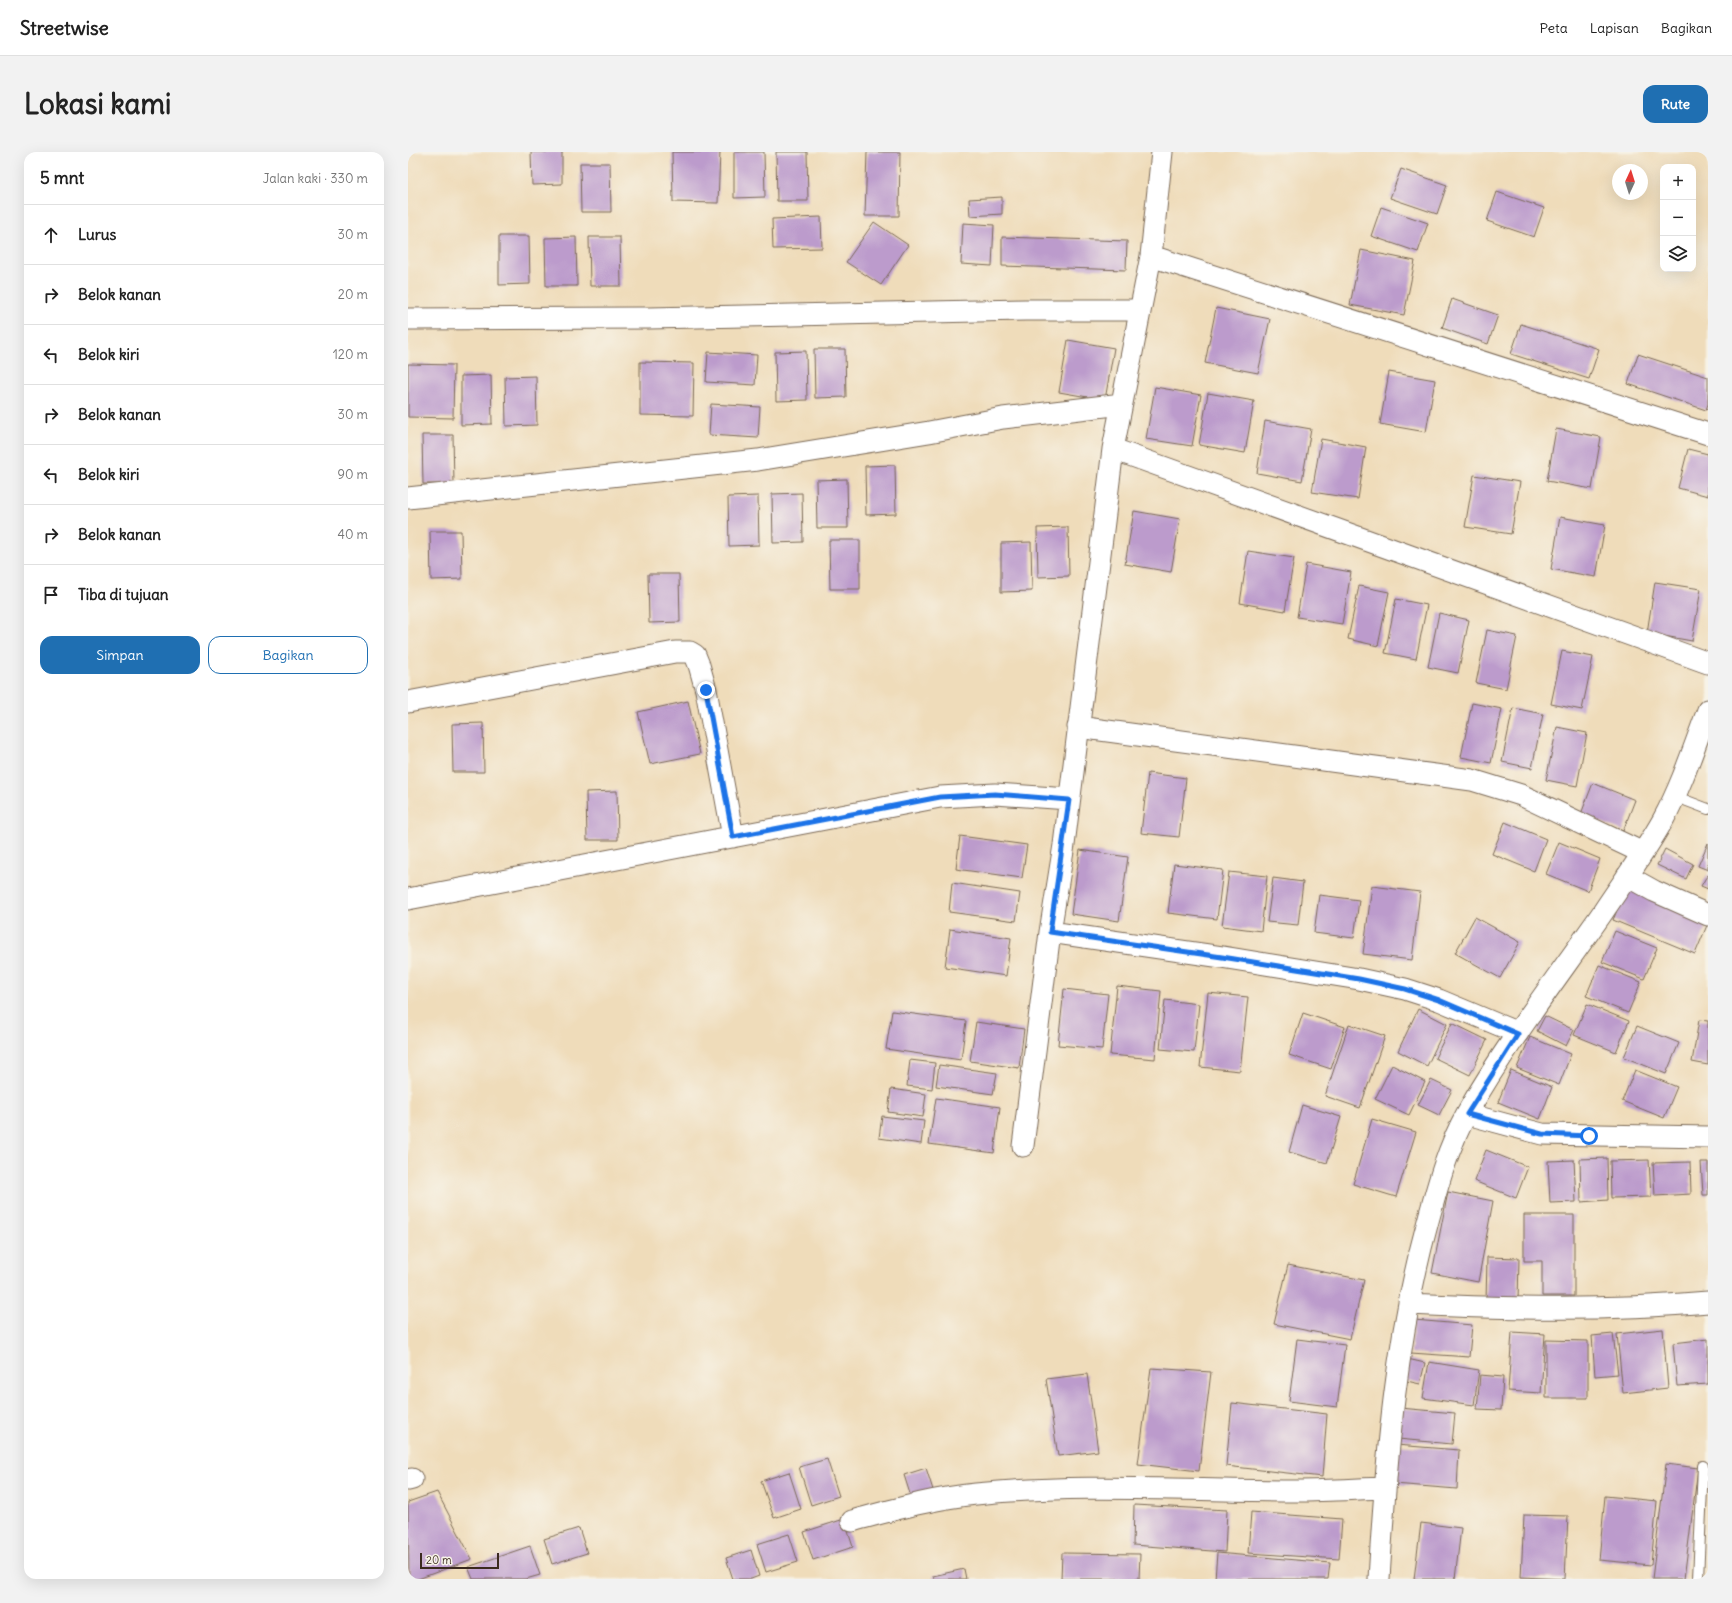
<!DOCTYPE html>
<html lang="id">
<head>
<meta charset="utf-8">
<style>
  :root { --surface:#fff; --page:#f2f2f2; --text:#222; --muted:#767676; --line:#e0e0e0; --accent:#1f6fb2 }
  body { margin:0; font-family:Delius,sans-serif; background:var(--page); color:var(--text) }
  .controls { position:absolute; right:12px; top:12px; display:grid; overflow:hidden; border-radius:8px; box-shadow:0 4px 16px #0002 }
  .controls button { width:36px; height:36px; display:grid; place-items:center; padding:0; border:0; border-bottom:1px solid var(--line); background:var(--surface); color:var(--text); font:20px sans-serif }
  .compass { position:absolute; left:1204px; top:12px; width:36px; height:36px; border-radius:50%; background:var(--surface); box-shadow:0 4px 16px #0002; rotate:4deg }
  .scale { position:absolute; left:12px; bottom:10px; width:79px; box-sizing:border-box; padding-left:4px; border:2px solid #3b2a1e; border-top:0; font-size:11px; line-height:14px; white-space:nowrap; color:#3b2a1e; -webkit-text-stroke:3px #f7f3e8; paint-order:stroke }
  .stop { position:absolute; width:12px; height:12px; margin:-9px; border:3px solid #1a73e8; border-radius:50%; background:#fff }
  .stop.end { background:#1a73e8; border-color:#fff; box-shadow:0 1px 4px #0008 }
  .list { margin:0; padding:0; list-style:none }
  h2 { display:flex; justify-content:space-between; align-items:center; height:52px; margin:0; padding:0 16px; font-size:17px }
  h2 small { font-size:13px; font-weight:400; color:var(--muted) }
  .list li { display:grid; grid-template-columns:26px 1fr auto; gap:12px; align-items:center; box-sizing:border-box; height:60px; padding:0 16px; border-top:1px solid var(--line) }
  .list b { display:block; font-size:15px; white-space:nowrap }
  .list em { font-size:13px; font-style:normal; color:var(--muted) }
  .actions { display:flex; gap:8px; padding:12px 16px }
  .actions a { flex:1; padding:9px 0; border:1px solid var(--accent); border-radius:12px; text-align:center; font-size:14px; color:var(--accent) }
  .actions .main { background:var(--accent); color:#fff }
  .icon { flex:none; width:22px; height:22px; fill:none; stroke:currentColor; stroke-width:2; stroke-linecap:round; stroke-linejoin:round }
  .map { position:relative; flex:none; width:1300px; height:1427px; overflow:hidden; border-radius:12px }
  header { display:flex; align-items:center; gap:24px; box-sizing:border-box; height:56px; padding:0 20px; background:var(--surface); border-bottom:1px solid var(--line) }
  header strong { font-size:19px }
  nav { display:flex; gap:22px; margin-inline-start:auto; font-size:14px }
  .intro { display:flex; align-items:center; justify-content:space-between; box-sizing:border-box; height:96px; padding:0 24px }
  h1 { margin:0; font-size:28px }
  .button { padding:10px 18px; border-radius:12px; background:var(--accent); color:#fff; font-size:14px; font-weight:700 }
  main { display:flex; gap:24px; padding:0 24px }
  aside { flex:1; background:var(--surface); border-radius:12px; box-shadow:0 4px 16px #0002 }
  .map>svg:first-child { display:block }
</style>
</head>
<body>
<header>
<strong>Streetwise</strong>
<nav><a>Peta</a><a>Lapisan</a><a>Bagikan</a></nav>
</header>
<div class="intro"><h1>Lokasi kami</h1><a class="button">Rute</a></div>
<main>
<aside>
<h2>5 mnt<small>Jalan kaki · 330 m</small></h2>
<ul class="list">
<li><svg class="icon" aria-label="ahead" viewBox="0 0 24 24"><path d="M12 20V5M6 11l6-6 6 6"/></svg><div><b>Lurus</b></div><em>30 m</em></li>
<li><svg class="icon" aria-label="right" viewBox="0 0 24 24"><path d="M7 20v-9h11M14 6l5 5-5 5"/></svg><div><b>Belok kanan</b></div><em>20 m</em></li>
<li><svg class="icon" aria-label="left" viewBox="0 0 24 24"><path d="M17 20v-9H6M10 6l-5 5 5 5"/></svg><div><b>Belok kiri</b></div><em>120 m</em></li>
<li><svg class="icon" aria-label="right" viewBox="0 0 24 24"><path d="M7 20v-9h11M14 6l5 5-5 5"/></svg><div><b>Belok kanan</b></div><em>30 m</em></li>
<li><svg class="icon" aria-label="left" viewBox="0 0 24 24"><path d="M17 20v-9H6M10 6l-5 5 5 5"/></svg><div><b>Belok kiri</b></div><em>90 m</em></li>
<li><svg class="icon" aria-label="right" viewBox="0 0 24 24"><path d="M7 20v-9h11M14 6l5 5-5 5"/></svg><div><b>Belok kanan</b></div><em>40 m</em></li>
<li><svg class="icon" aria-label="arrive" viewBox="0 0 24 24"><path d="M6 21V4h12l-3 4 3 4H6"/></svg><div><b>Tiba di tujuan</b></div></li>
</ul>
<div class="actions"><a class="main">Simpan</a><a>Bagikan</a></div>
</aside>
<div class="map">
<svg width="1300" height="1427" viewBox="0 0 1300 1427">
  <rect width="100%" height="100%" fill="#f7f3e8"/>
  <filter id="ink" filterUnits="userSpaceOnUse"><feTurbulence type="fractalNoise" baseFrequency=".025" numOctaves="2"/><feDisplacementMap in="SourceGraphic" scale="8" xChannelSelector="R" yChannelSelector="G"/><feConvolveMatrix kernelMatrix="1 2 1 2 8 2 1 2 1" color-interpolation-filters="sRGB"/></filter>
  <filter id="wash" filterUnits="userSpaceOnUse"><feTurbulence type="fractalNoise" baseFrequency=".012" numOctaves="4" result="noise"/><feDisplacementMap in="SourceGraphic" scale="16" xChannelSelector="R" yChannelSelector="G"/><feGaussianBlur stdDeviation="0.9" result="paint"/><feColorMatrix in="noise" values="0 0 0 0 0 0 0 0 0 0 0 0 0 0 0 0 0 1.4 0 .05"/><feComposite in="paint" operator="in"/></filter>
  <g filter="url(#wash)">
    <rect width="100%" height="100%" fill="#efdcba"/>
    <g id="blocks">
      <!-- building -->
      <path fill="#bc9bcc" d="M123,0H154V32L124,33Z
        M264,0H312L310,51L265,50Z
        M326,0H356L357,45L326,46Z
        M368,0H399L400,49H369Z
        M459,0H492L491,64H457Z
        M172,11H202L203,60H173Z
        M993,17L1039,33L1029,62L982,46Z
        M1089,40L1136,56L1126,85L1079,69Z
        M594,45V62L562,64L561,47Z
        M973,55L1020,71L1010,100L963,84Z
        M413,65L414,96L365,97L364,67Z
        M466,70L500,93L473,133L438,110Z
        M555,71L586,73L584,114L553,112Z
        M91,84H121L122,132L91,133Z
        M168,85L169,134H138L137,86Z
        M181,85H212L213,134H182Z
        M594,85L719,89L718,118L594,114Z
        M953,98L1007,109L996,163L942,153Z
        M1044,147L1090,163L1080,192L1034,176Z
        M808,156L862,167L850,221L797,211Z
        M1113,172L1191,197L1181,227L1103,202Z
        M660,188L706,196L697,248L651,240Z
        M406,197H437L438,245L407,246Z
        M398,199L399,248L368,249L367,200Z
        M300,200L349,203L347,233L298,230Z
        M1230,202L1300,225V252L1298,258L1220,232Z
        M232,210L286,211L285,264L232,263Z
        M0,212L46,213L45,266L0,265Z
        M981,220L1027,228L1018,280L972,272Z
        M83,223L84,272L53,273V224Z
        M128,224L129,273L98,274L97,225Z
        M747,235L793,243L784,294L738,287Z
        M800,241L846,249L837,301L791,293Z
        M303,252L352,255L350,286L301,283Z
        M857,269L903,277L894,329L849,321Z
        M1148,277L1193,285L1184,337L1139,329Z
        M14,283H45L46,332H15Z
        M913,287L958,295L950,347L904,340Z
        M1280,297L1300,302V344L1270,336Z
        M487,313L488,362L458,363L457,314Z
        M1066,323L1112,330L1103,382L1057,375Z
        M439,327L440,376H409L408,328Z
        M394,341L395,390L365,391L364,342Z
        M350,344L351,393L321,394L320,345Z
        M726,359L772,367L763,420L717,412Z
        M1152,365L1197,373L1188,425L1143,417Z
        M660,375L661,424L630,425L629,376Z
        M22,379H53L54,427L23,428Z
        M421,388H452V437H422Z
        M623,390L624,439L593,440V391Z
        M840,399L886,406L877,459L832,451Z
        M898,412L943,420L934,472L889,465Z
        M240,422H271L272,470L241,471Z
        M1247,430L1293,437L1284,489L1239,481Z
        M951,434L981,440L970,494L940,487Z
        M988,447L1019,453L1008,507L977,501Z
        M1031,461L1061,468L1050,521L1020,515Z
        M1079,478L1109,484L1098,537L1068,531Z
        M1154,499L1185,505L1174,558L1143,552Z
        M280,549L292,602L242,612L230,560Z
        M1064,551L1094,557L1083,611L1053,605Z
        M1105,556L1135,562L1124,616L1094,610Z
        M75,571L76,620H45L44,572Z
        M1149,575L1179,581L1169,634L1138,628Z
        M740,621L778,626L771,685L733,681Z
        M1185,631L1227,648L1215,679L1173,662Z
        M209,639L210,688H179L178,640Z
        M1097,670L1138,687L1126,719L1084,702Z
        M552,684L619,693L614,726L548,717Z
        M1151,690L1192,707L1180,739L1138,722Z
        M1300,691V718L1290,714Z
        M1257,697L1285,712L1278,727L1249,713Z
        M672,698L720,705L711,769L663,762Z
        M766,712L815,718L809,767L760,761Z
        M821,720L859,724L853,779L814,774Z
        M1300,722V737L1293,734Z
        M865,726L895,730L890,773L859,770Z
        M544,731L612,741L608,769L541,760Z
        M964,734L1012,740L1004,808L955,802Z
        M1219,734L1300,771L1287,802L1205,768Z
        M911,743L951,748L946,786L906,781Z
        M1067,765L1112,790L1092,826L1047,801Z
        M542,777L603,786L598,824L537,815Z
        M1207,779L1249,796L1236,827L1194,810Z
        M1191,813L1233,830L1220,861L1178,844Z
        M709,834L753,839L747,907L702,903Z
        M656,837L700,842L694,897L650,893Z
        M800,841L840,845L832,919L792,915Z
        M757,848L791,852L786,900L752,897Z
        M1179,852L1221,869L1208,900L1166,883Z
        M1010,857L1039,872L1019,914L990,899Z
        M484,859L558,869L553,908L478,897Z
        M895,861L937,875L923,917L881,903Z
        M1137,864L1166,878L1158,894L1129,879Z
        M1291,868L1300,869V913L1284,910Z
        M568,870L616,877L611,916L562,909Z
        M1044,871L1079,888L1062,923L1027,906Z
        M941,872L977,884L952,956L917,944Z
        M1229,874L1271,891L1258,922L1216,905Z
        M1122,885L1163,902L1151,933L1109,916Z
        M502,908L527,911L524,937L499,934Z
        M531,913L589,921L585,942L528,934Z
        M984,913L1017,930L1001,963L967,947Z
        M1103,918L1144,935L1132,967L1090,950Z
        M1227,918L1269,935L1256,966L1214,949Z
        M1023,928L1044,938L1031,963L1010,953Z
        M483,937L518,942L515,965L480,960Z
        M528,946L592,955L586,1001L521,992Z
        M894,953L933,965L919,1011L881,1000Z
        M474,964L516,969L513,992L471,986Z
        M964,967L1008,980L988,1045L945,1032Z
        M1078,998L1120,1015L1108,1046L1066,1029Z
        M1199,1006L1200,1048L1173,1050L1172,1007Z
        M1166,1008L1168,1050L1142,1051L1140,1009Z
        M1241,1008L1243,1045L1203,1046L1202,1009Z
        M1282,1010L1283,1042L1247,1044L1245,1011Z
        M1293,1010H1300V1043H1295Z
        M1040,1040L1085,1049L1070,1130L1024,1121Z
        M1116,1063H1166V1144H1134V1109H1116Z
        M1079,1105L1111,1106L1110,1150H1078Z
        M880,1113L956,1128L942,1187L866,1172Z
        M1006,1168L1064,1173L1061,1205L1003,1201Z
        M1255,1177L1260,1236L1215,1241L1209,1182Z
        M1104,1180L1137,1182L1133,1241L1100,1239Z
        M1205,1182L1210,1222L1187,1224L1184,1184Z
        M889,1187L937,1193L929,1255L881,1249Z
        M1300,1187V1232L1269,1234L1265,1191Z
        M1138,1188L1180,1189V1246H1138Z
        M995,1206L1017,1211L1012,1232L990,1227Z
        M1021,1210L1071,1218L1066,1253L1015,1246Z
        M743,1216L803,1220L791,1319L730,1312Z
        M679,1222L690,1299L650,1304L638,1227Z
        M1072,1223L1095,1225L1093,1258L1069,1257Z
        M824,1251L919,1262L914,1325L818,1314Z
        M992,1256L1047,1261L1044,1292L990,1287Z
        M988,1293L1051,1298L1049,1337L986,1332Z
        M419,1307L431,1344L403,1353L391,1315Z
        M1258,1312L1290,1316L1276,1427H1244Z
        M518,1316L525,1338L503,1345L496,1323Z
        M381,1320L393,1357L366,1366L353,1329Z
        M29,1340L64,1407L10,1427H1L0,1350Z
        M1197,1344L1249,1349L1243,1413L1191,1408Z
        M726,1353L819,1358L817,1400L725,1393Z
        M843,1360L934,1367L931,1407L840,1401Z
        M1116,1363L1160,1364L1157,1427L1113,1425Z
        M436,1367L445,1395L405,1408L396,1380Z
        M1013,1371L1053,1376L1047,1427H1006Z
        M171,1376L179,1401L144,1412L136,1387Z
        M381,1382L390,1410L358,1420L349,1392Z
        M122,1394L132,1423L118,1427H65L60,1415Z
        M343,1398L351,1424L343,1427H325L318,1406Z
        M654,1401L732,1402L731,1427H653Z
        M809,1401L922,1411L920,1427H807Z
        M556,1417L558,1427H526L525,1424Z"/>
    </g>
  </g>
  <g filter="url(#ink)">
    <use href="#blocks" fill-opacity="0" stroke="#7a6855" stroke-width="1"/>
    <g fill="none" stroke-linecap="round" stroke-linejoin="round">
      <!-- lane casing -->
      <g stroke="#7a6855" stroke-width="12">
        <path id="lane" d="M1266,644L1300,657
          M1290,1427L1295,1314"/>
      </g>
      <!-- street casing -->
      <g stroke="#7a6855" stroke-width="23">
        <path id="street" d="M754,0L743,104L705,297L1300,511
          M743,104L1300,282
          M0,167L241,166L617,158H732
          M0,346L350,308L521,280L595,266L714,252
          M0,550L267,500H282L287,503L291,513L298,538L325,685
          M670,575L1064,628L1113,643L1235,701
          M1219,724L1246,739L1300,763
          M0,747L532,645L587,642L661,647
          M642,780L814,805L951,827L997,837L1031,848L1110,881
          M1059,962L1134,982L1300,985
          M615,994L642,780L656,693L705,297
          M1001,1152C1101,1157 1200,1159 1300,1150
          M0,1328L4,1327
          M444,1369C485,1358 526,1346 568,1342C675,1331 782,1339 889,1339C918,1339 947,1337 977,1336
          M971,1427C978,1307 988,1185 1020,1069C1030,1032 1040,995 1059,961C1099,891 1149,826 1195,760C1215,730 1237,700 1255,668C1274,633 1286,595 1300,558"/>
      </g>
      <!-- lane -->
      <use href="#lane" stroke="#fff" stroke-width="10"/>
      <!-- street -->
      <use href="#street" stroke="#fff" stroke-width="21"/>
    </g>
  </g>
  <g fill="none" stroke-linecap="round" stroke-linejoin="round" filter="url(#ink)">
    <!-- route -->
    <path stroke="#1a73e8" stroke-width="5" d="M298,538L325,685L532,645L587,642L661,648L642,780L814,805L951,827L997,837L1031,848L1110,882L1059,962L1134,982L1181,984"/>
  </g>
</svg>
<div class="controls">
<button>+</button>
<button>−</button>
<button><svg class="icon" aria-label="layers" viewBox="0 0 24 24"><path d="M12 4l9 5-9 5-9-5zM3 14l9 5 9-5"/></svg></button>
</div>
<svg class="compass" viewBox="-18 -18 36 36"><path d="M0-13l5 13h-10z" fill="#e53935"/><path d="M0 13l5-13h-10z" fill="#767676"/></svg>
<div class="scale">20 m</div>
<div class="stop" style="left:1181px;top:984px"></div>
<div class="stop end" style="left:298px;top:538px"></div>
</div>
</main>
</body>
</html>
